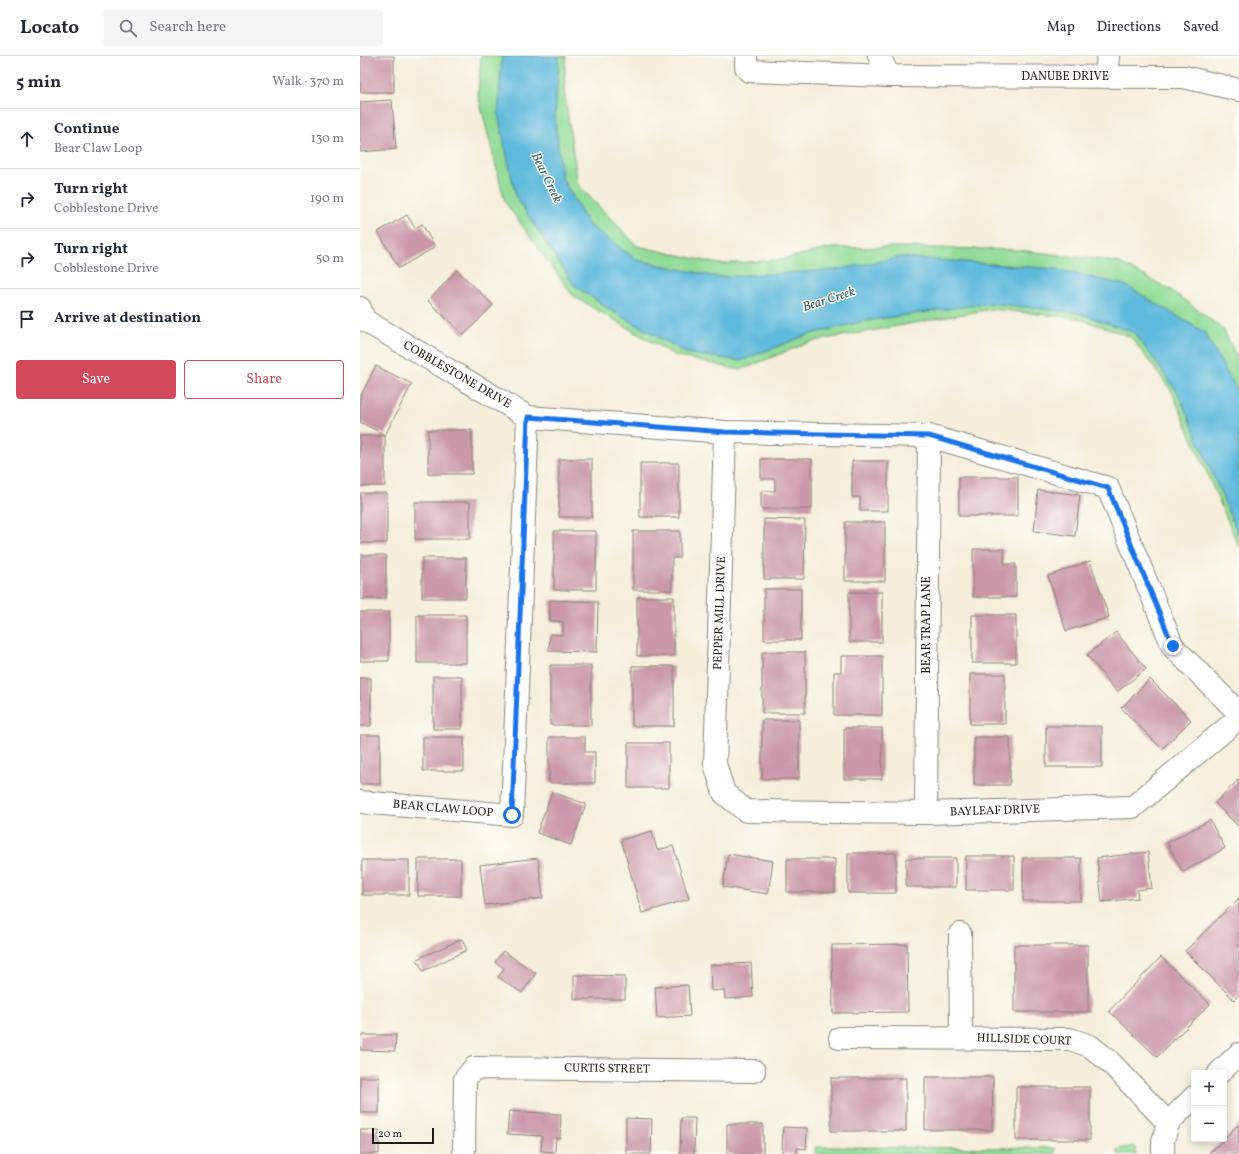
<!DOCTYPE html>
<html lang="en">
<head>
<meta charset="utf-8">
<style>
  :root { --surface:#fff; --page:#f6f6f7; --text:#1f2937; --muted:#747a83; --line:#e0e1e3; --accent:#d1495b }
  body { margin:0; font-family:Vollkorn,serif; background:var(--page); color:var(--text) }
  .controls { position:absolute; right:12px; bottom:12px; display:grid; overflow:hidden; border-radius:4px; box-shadow:0 2px 10px #0003 }
  .controls button { width:36px; height:36px; display:grid; place-items:center; padding:0; border:0; border-bottom:1px solid var(--line); background:var(--surface); color:var(--text); font:20px sans-serif }
  .scale { position:absolute; left:12px; bottom:10px; width:62px; box-sizing:border-box; padding-left:4px; border:2px solid #1c1c1c; border-top:0; font-size:11px; line-height:14px; white-space:nowrap; color:#1c1c1c; -webkit-text-stroke:3px #fdfcf7; paint-order:stroke }
  .stop { position:absolute; width:12px; height:12px; margin:-9px; border:3px solid #1a73e8; border-radius:50%; background:#fff }
  .stop.end { background:#1a73e8; border-color:#fff; box-shadow:0 1px 4px #0008 }
  .list { margin:0; padding:0; list-style:none }
  h2 { display:flex; justify-content:space-between; align-items:center; height:52px; margin:0; padding:0 16px; font-size:17px }
  h2 small { font-size:13px; font-weight:400; color:var(--muted) }
  .list li { display:grid; grid-template-columns:26px 1fr auto; gap:12px; align-items:center; box-sizing:border-box; height:60px; padding:0 16px; border-top:1px solid var(--line) }
  .list b { display:block; font-size:15px; white-space:nowrap }
  .list p { margin:0; font-size:13px; white-space:nowrap; color:var(--muted) }
  .list em { font-size:13px; font-style:normal; color:var(--muted) }
  .actions { display:flex; gap:8px; padding:12px 16px }
  .actions a { flex:1; padding:9px 0; border:1px solid var(--accent); border-radius:4px; text-align:center; font-size:14px; color:var(--accent) }
  .actions .main { background:var(--accent); color:#fff }
  .icon { flex:none; width:22px; height:22px; fill:none; stroke:currentColor; stroke-width:2; stroke-linecap:round; stroke-linejoin:round }
  .map { position:relative; flex:none; width:879px; height:1098px; overflow:hidden }
  header { display:flex; align-items:center; gap:24px; box-sizing:border-box; height:56px; padding:0 20px; background:var(--surface); border-bottom:1px solid var(--line) }
  header strong { font-size:19px }
  nav { display:flex; gap:22px; margin-inline-start:auto; font-size:14px }
  .search { width:280px; height:36px; background:var(--page); display:flex; align-items:center; gap:10px; box-sizing:border-box; padding:0 14px; border-radius:4px; color:var(--muted); font-size:15px }
  main { display:flex }
  aside { flex:1; background:var(--surface) }
  .map>svg:first-child { display:block }
</style>
</head>
<body>
<header>
<strong>Locato</strong>
<div class="search"><svg class="icon" aria-label="search" viewBox="0 0 24 24"><circle cx="10" cy="10" r="6"/><path d="M15 15l6 6"/></svg>Search here</div>
<nav><a>Map</a><a>Directions</a><a>Saved</a></nav>
</header>
<main>
<aside>
<h2>5 min<small>Walk · 370 m</small></h2>
<ul class="list">
<li><svg class="icon" aria-label="ahead" viewBox="0 0 24 24"><path d="M12 20V5M6 11l6-6 6 6"/></svg><div><b>Continue</b><p>Bear Claw Loop</p></div><em>130 m</em></li>
<li><svg class="icon" aria-label="right" viewBox="0 0 24 24"><path d="M7 20v-9h11M14 6l5 5-5 5"/></svg><div><b>Turn right</b><p>Cobblestone Drive</p></div><em>190 m</em></li>
<li><svg class="icon" aria-label="right" viewBox="0 0 24 24"><path d="M7 20v-9h11M14 6l5 5-5 5"/></svg><div><b>Turn right</b><p>Cobblestone Drive</p></div><em>50 m</em></li>
<li><svg class="icon" aria-label="arrive" viewBox="0 0 24 24"><path d="M6 21V4h12l-3 4 3 4H6"/></svg><div><b>Arrive at destination</b></div></li>
</ul>
<div class="actions"><a class="main">Save</a><a>Share</a></div>
</aside>
<div class="map">
<svg width="879" height="1098" viewBox="0 0 879 1098">
  <rect width="100%" height="100%" fill="#fdfcf7"/>
  <filter id="ink" filterUnits="userSpaceOnUse"><feTurbulence type="fractalNoise" baseFrequency=".025" numOctaves="2"/><feDisplacementMap in="SourceGraphic" scale="8" xChannelSelector="R" yChannelSelector="G"/><feConvolveMatrix kernelMatrix="1 2 1 2 8 2 1 2 1" color-interpolation-filters="sRGB"/></filter>
  <filter id="wash" filterUnits="userSpaceOnUse"><feTurbulence type="fractalNoise" baseFrequency=".012" numOctaves="4" result="noise"/><feDisplacementMap in="SourceGraphic" scale="16" xChannelSelector="R" yChannelSelector="G"/><feGaussianBlur stdDeviation="0.9" result="paint"/><feColorMatrix in="noise" values="0 0 0 0 0 0 0 0 0 0 0 0 0 0 0 0 0 1.4 0 .05"/><feComposite in="paint" operator="in"/></filter>
  <g filter="url(#wash)">
    <rect width="100%" height="100%" fill="#f4eeda"/>
    <!-- green -->
    <path fill="#91db96" stroke="#567c59" d="M121,0H206L204,33L218,129L277,190L360,208L417,204L472,192L542,191L659,194L758,206L811,234L863,273L879,305V491L811,334L771,281L717,262L631,253L450,286L380,314L316,300L213,240L145,146L118,39Z
      M775,1090L776,1098H758L757,1093Z
      M455,1091L695,1092V1098H455Z"/>
    <!-- water -->
    <path fill="#5eb9dc" stroke="#3d6a7c" d="M142,0H199L195,62L202,122L229,169L277,204L358,221L475,214L541,201L695,213L765,229L844,276L879,338V480L818,337L775,277L718,257L630,247L505,265L447,279L380,305L326,297L249,253L214,229L156,141L138,59Z"/>
    <g id="blocks">
      <!-- building -->
      <path fill="#ca98a9" d="M0,0H34V36H0Z
        M32,44L36,93L0,96V46Z
        M47,159L55,172L62,168L75,191L39,212L18,176Z
        M97,214L133,249L104,279L68,245Z
        M16,310L52,328L25,379L0,366V341Z
        M68,374H112V418H68Z
        M0,380H25V430H0Z
        M199,403H232V461H199Z
        M401,403H452V453H401V435H415V423H401Z
        M492,405H528V455H500V441H492Z
        M280,407H319V461H280Z
        M599,421H658V460H599Z
        M678,434L720,439L715,480L674,475Z
        M0,437H27V487H0Z
        M55,446H110V483H55Z
        M404,463L445,464L444,523H404Z
        M485,466H525V525H485Z
        M194,475H236V534H194Z
        M273,475H320V502H312V534H273Z
        M613,493H644V508H656V541H613Z
        M0,499H26V543H0Z
        M62,502H106V542H62Z
        M730,505L749,561L706,575L688,520Z
        M404,533H441V584H404Z
        M489,536H522V586H489Z
        M277,541H314V600H277Z
        M190,544L238,546L237,596L189,595L190,578L203,579V566L190,565Z
        M0,556H29V605H0Z
        M57,559H106V607H57Z
        M612,559H656V607H612Z
        M756,576L786,613L757,636L727,599Z
        M402,596H445V657H402Z
        M481,600H522V659H474V616H481Z
        M190,609H231V669H190Z
        M272,610H314V670H272Z
        M610,618H645V668H610Z
        M73,620H102V673H73Z
        M0,622H11V670H0Z
        M790,623L831,664L802,693L761,652Z
        M402,664H439V723H402Z
        M686,670H742V711H686Z
        M484,672H522V723H484Z
        M0,679H20V728H0Z
        M63,681H104V715H63Z
        M189,681H225V696H235V727H189Z
        M614,681H650V729H614Z
        M268,687H309V732H268Z
        M879,723V771L855,747Z
        M192,736L226,748L211,789L177,777Z
        M850,764L865,792L823,816L807,787Z
        M292,775L297,794L313,790L329,843L282,857L261,784Z
        M788,796L792,832L777,834L778,842L742,846L737,802Z
        M488,797H536V837H488Z
        M368,798L413,805L408,838L363,831Z
        M606,800H654V834H606Z
        M178,802L183,842L125,849L120,809Z
        M546,802H596V831H546Z
        M663,802H721V845H663Z
        M58,803H101V840H58Z
        M427,803H475V836H427Z
        M2,804H49V839H2Z
        M879,842V938L874,944L825,895Z
        M102,883L107,894L63,915L57,903Z
        M547,888L548,956L473,957L472,889Z
        M654,889H728V956H654Z
        M143,895L176,917L162,937L138,921L144,912L135,906Z
        M801,901L850,948L797,1001L749,955Z
        M391,907L393,941L365,943L364,934L351,935L350,909Z
        M214,919L265,920V943H214Z
        M328,929L330,960L297,962L295,931Z
        M0,979H36L35,995L0,994Z
        M0,1021H19V1057H0Z
        M565,1021H633L632,1074H565Z
        M471,1022H546V1075H471Z
        M656,1031H730V1084H656Z
        M149,1055L201,1058L200,1082H196L195,1096L181,1095L182,1080L147,1078Z
        M266,1062L292,1063L291,1098H266Z
        M321,1062H335L334,1098H320Z
        M367,1068H403V1098H367Z
        M879,1068V1098H848L864,1083Z
        M423,1071L447,1072L446,1093L437,1092V1098H422Z
        M0,1074H19V1098H0Z"/>
    </g>
  </g>
  <g filter="url(#ink)">
    <use href="#blocks" fill-opacity="0" stroke="#88857b" stroke-width="1"/>
    <g fill="none" stroke-linecap="round" stroke-linejoin="round">
      <!-- minor casing -->
      <g stroke="#88857b" stroke-width="24">
        <path id="minor" d="M386,0V11L389,15L529,20L824,21L879,34
          M519,0L529,20
          M746,21L748,0
          M0,252L4,264L168,361L365,376L569,380L748,432L813,591L879,657
          M365,376L355,708L364,737L386,755L566,757L773,751L879,662
          M0,746L152,759L168,361
          M566,757L569,380
          M600,878L601,982
          M480,982L710,983L730,990L749,1005L808,1067L803,1085V1098
          M859,1017L879,998
          M808,1067L834,1041
          M104,1098L105,1023L114,1012L394,1015"/>
      </g>
      <!-- minor -->
      <use href="#minor" stroke="#fff" stroke-width="22"/>
    </g>
  </g>
  <g fill="none" stroke-linecap="round" stroke-linejoin="round" filter="url(#ink)">
    <!-- route -->
    <path stroke="#1a73e8" stroke-width="5" d="M152,759L168,361L365,376L569,380L748,432L813,590"/>
  </g>
  <g text-anchor="middle" dominant-baseline="central" stroke-width="3" stroke-linejoin="round" paint-order="stroke">
    <!-- street labels -->
    <g font-size="12" fill="#1c1c1c" stroke="#fdfcf7">
      <text x="705" y="21">DANUBE DRIVE</text>
      <text transform="translate(97 319) rotate(30)">COBBLESTONE DRIVE</text>
      <text transform="translate(360 557) rotate(-88)">PEPPER MILL DRIVE</text>
      <text transform="translate(567 569) rotate(-90)">BEAR TRAP LANE</text>
      <text transform="translate(83 753) rotate(5)">BEAR CLAW LOOP</text>
      <text transform="translate(635 755) rotate(-2)">BAYLEAF DRIVE</text>
      <text transform="translate(664 984) rotate(2)">HILLSIDE COURT</text>
      <text transform="translate(247 1013) rotate(1)">CURTIS STREET</text>
    </g>
    <!-- water labels -->
    <g font-size="13" font-style="italic" fill="#365b69" stroke="#fdfcf7">
      <text transform="translate(186 122) rotate(64)">Bear Creek</text>
      <text transform="translate(469 244) rotate(-18)">Bear Creek</text>
    </g>
  </g>
</svg>
<div class="controls">
<button>+</button>
<button>−</button>
</div>
<div class="scale">20 m</div>
<div class="stop" style="left:152px;top:759px"></div>
<div class="stop end" style="left:813px;top:590px"></div>
</div>
</main>
</body>
</html>
